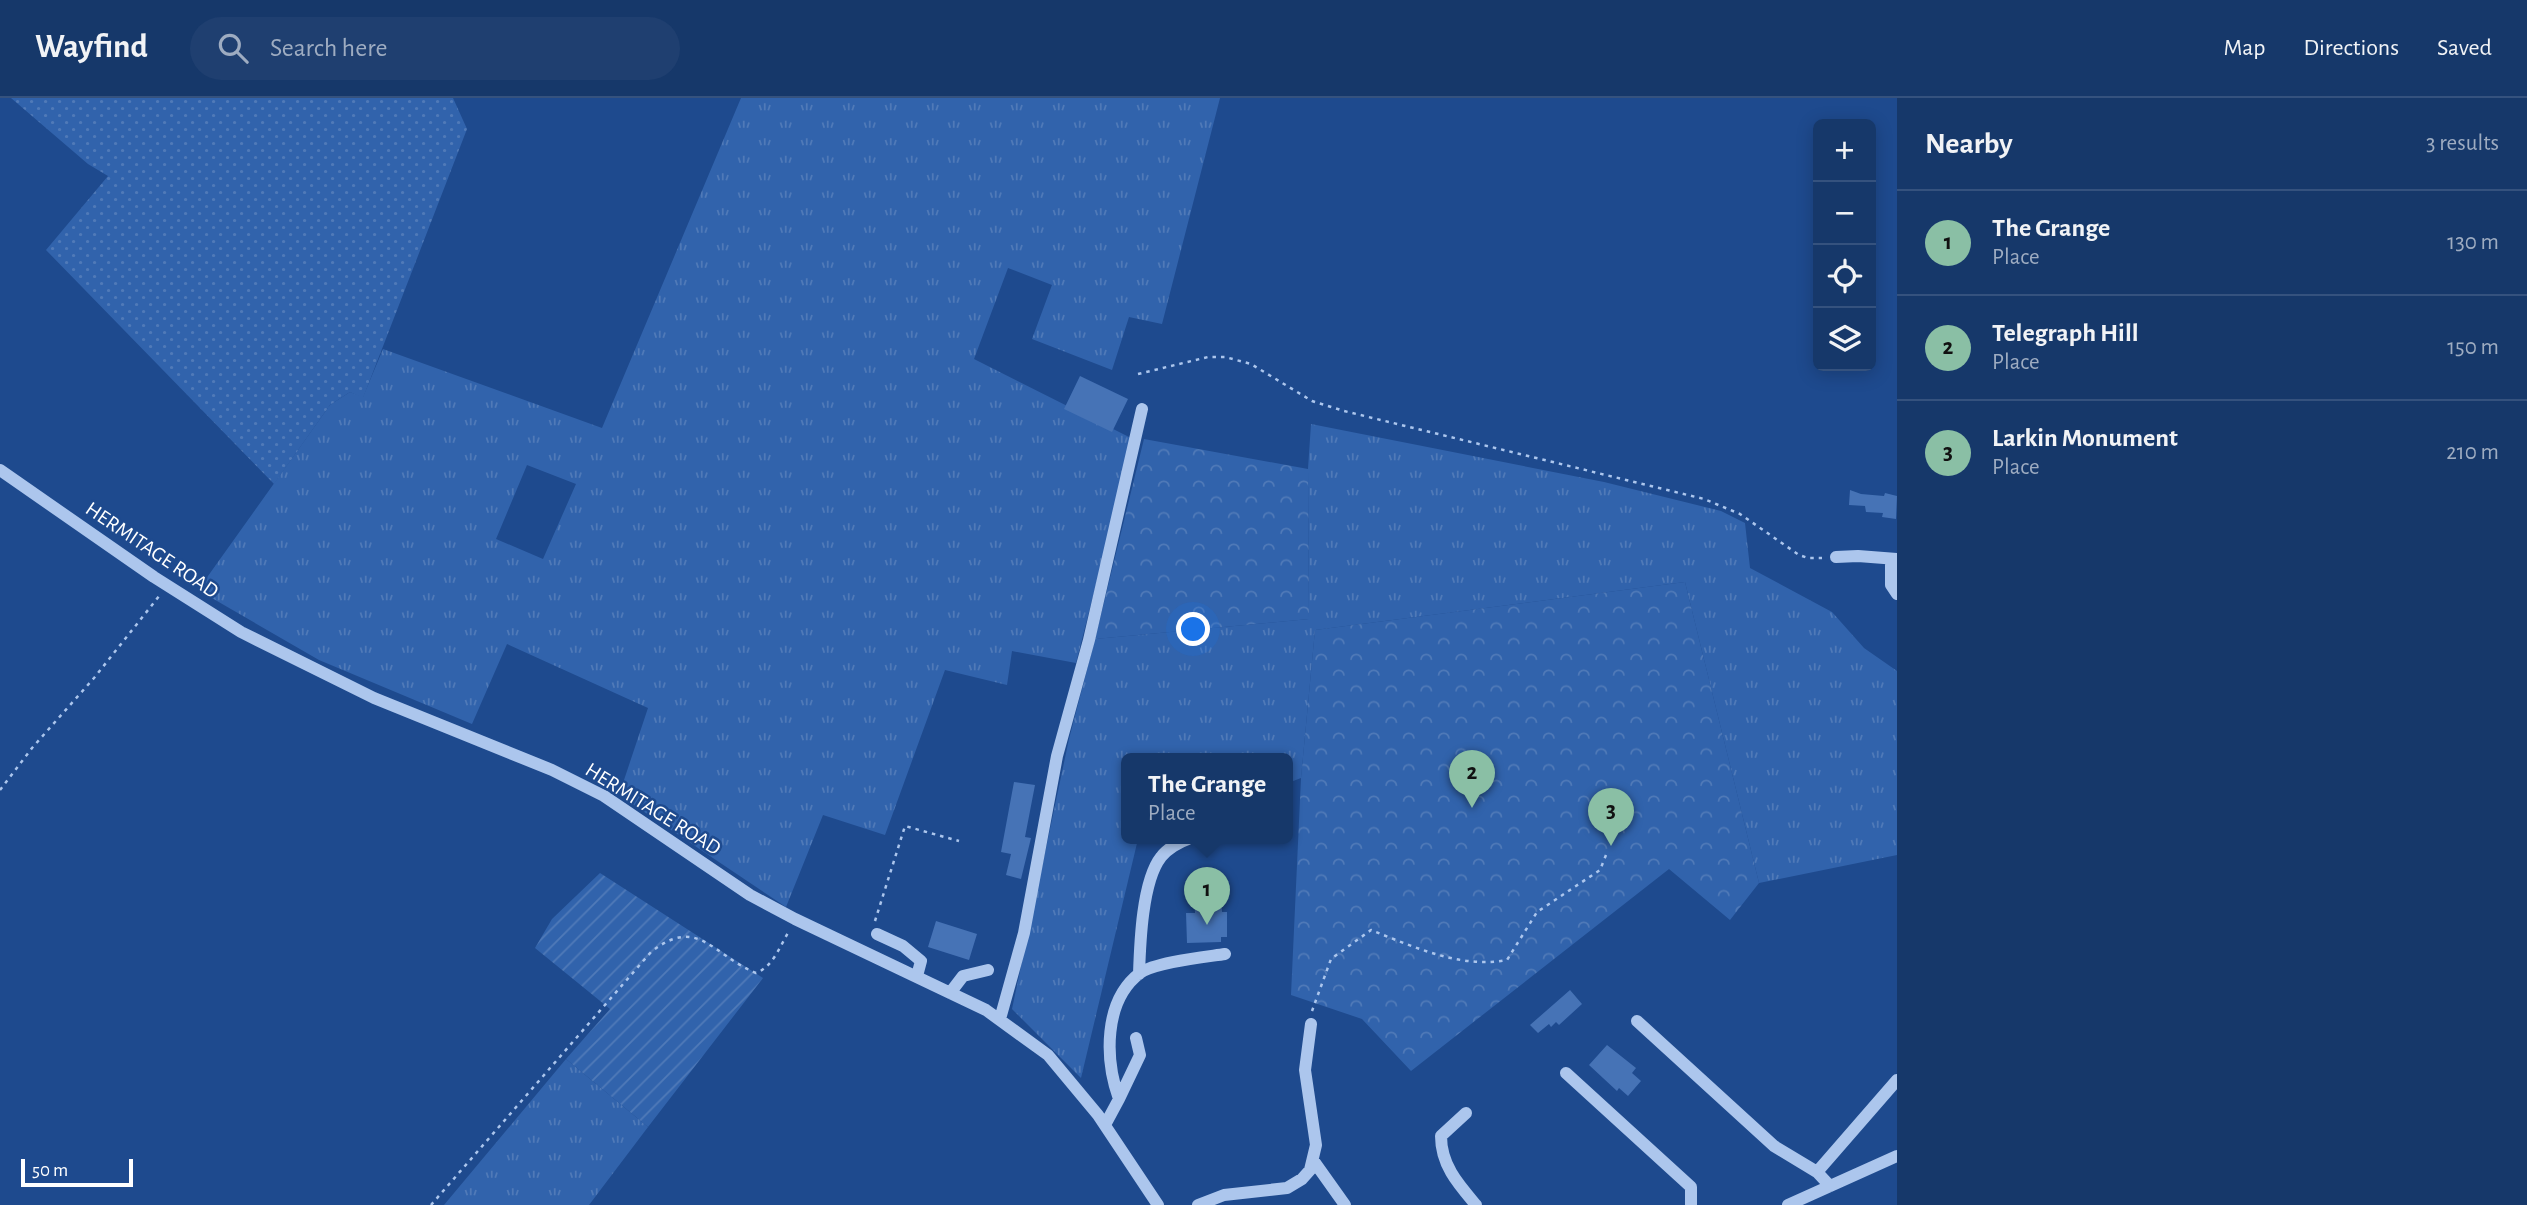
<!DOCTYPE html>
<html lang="en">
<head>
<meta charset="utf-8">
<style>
  :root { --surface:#16386a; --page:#1f3f70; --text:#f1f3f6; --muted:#9eacc1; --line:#35527e; --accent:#8abfa5 }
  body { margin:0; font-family:"Alegreya Sans",sans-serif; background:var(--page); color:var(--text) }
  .controls { position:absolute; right:21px; top:21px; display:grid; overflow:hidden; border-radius:10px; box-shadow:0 4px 18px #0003 }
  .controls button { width:63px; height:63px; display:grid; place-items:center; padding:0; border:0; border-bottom:2px solid var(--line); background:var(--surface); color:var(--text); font:35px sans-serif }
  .scale { position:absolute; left:21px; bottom:18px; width:112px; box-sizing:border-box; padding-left:7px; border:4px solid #fff; border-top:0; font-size:19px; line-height:24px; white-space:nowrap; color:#fff; -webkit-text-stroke:5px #1e4a8e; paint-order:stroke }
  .you { position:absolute; left:1194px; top:532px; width:24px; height:24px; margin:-18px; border:5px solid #fff; border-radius:50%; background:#1a73e8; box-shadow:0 0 0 10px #1a73e833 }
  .badge { display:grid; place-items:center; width:46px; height:46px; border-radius:50%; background:var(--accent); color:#111; font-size:23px; font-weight:700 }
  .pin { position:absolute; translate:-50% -58px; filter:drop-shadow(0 2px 4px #0008) }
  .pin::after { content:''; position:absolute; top:37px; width:24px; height:21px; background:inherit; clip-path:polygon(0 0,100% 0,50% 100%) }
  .popup { position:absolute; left:1121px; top:655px; width:172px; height:91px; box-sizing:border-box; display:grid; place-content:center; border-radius:10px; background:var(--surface); filter:drop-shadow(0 2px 5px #0005); font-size:23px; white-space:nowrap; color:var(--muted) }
  .popup b { font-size:26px; color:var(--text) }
  .popup::after { content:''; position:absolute; left:50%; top:100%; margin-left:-14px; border:14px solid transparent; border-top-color:var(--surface) }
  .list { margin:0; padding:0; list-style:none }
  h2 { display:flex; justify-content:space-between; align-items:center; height:91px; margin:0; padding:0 28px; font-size:30px }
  h2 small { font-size:23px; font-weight:400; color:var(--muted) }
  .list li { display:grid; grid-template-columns:46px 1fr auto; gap:21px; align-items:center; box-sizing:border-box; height:105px; padding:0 28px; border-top:2px solid var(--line) }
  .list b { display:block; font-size:26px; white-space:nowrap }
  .list p { margin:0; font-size:23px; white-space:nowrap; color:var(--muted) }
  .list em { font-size:23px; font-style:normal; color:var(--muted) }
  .icon { flex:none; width:38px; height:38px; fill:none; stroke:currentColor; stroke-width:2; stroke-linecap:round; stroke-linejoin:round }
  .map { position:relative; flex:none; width:1897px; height:1107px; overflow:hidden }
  header { display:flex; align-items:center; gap:42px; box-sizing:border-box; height:98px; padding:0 35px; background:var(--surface); border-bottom:2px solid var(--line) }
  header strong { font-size:33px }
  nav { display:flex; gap:38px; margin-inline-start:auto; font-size:24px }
  .search { width:490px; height:63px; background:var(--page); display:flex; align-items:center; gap:18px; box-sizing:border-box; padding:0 24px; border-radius:38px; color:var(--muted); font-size:26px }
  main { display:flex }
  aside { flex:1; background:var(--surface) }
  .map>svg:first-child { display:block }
</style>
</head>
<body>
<header>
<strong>Wayfind</strong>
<div class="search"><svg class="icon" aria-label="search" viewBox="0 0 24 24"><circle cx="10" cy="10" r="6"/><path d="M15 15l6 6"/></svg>Search here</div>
<nav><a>Map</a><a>Directions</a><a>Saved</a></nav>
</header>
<main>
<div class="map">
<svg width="1897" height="1107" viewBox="0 0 1897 1107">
  <defs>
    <pattern id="grass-tufts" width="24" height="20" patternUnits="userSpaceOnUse" patternTransform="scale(1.75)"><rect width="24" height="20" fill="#3163ac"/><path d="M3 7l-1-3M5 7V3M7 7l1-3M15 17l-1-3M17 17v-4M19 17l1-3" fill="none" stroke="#507ab8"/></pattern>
    <pattern id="forest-crowns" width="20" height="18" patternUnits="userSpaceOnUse" patternTransform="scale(1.75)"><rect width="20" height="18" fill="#3163ac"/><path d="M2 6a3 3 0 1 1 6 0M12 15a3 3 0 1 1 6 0" fill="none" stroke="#507ab8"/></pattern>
    <pattern id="park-dots" width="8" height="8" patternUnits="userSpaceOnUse" patternTransform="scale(1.75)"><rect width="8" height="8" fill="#3163ac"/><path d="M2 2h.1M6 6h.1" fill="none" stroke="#507ab8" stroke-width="1.8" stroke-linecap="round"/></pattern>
    <pattern id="garden-furrows" width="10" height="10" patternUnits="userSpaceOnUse" patternTransform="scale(1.75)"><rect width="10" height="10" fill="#3163ac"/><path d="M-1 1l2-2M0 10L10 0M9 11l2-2" fill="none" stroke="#507ab8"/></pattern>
  </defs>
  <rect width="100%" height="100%" fill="#1e4a8e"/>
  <!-- grass -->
  <path fill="url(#grass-tufts)" fill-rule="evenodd" d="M741,0H1220L1162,226L1129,219L1112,272L1032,241L1052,187L1008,170L974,261L1133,341L1076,565L1012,553L1007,587L945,572L885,737L823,717L786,809L619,697L648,610L507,546L472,626L319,562L198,492L330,307L350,294L363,299L383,251L602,330ZM527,367L576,386L543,461L496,441Z
    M1311,326L1604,384L1721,413L1745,425L1750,470L1832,514L1864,550L1897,573V757L1759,785L1685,484L1315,532L1301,680L1288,685V661H1126V741H1138L1081,980L1012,911L1069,641L1095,541L1309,521L1308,371Z
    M566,961L648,1029L589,1107H444Z"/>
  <!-- forest -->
  <path fill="url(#forest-crowns)" d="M1144,341L1308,371L1309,521L1095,541Z
    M1685,484L1759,785L1730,822L1669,771L1411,973L1362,921L1291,897L1301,680L1315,532Z"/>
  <!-- park -->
  <path fill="url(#park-dots)" d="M11,0H453L467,31L363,300L350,294L330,307L274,386L46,152L108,78L88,66Z"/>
  <!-- garden -->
  <path fill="url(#garden-furrows)" d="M600,775L763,880L648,1029L566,961L610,911L535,850L552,821Z"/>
  <!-- building -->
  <path fill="#4673b6" d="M1080,278L1128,301L1112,334L1064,311Z
    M1850,392L1861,396L1884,398L1885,395L1897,398L1896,421L1882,419L1883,415L1866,414L1865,408L1849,407Z
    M1014,684L1035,687L1025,739L1031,740L1021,781L1006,777L1011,756L1001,754Z
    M1194,797H1221L1222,814H1227V839H1221V844L1187,845L1186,815H1195Z
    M936,823L977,836L969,862L928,849Z
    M1570,892L1582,906L1559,927L1556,924L1551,929L1549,926L1538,935L1530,927Z
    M1607,947L1636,970L1632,975L1641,983L1628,998L1619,990L1617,993L1589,967Z"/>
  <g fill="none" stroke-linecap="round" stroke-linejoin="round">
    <!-- path -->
    <path stroke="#acc6ed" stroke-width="2.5" stroke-dasharray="3.5 5" stroke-linecap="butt" d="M1138,276L1208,259H1225L1251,266L1312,303L1344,313L1704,401L1740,416L1799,457L1808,460H1822
      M0,692L32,650L94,580L160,497
      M875,823L905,728L959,743
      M1312,913L1331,861L1371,832C1414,849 1461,871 1507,862L1537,814L1600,772L1606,757
      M431,1107L651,854C698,817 712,857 756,875C773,869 780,848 789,833"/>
    <!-- minor -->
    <path stroke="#acc6ed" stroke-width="12" d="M0,372L154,479L241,534L374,600L552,672L604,698L750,797L795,821L986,912L1048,957L1098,1017L1158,1107
      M1836,459L1858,458L1897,461
      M1891,461V487L1897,496
      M877,836L903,848L921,863L917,878
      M1139,876C1140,846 1142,783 1161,759C1167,751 1179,744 1188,741
      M950,895L963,878L988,872
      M1000,921L1024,835L1057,658L1089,542L1142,311
      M1637,923L1774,1048L1817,1074L1830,1088
      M1566,975L1691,1089V1107
      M1119,1001L1140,957L1136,940
      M1466,1015L1441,1038C1441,1067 1458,1086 1476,1107
      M1105,1027L1119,1001C1105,962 1103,903 1140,875C1155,864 1205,859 1225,856
      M1313,1062L1345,1107
      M1817,1074L1897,982
      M1198,1107L1224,1097L1287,1090L1302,1081L1310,1072L1316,1047L1305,972L1311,926
      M1788,1107L1897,1058"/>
  </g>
  <g text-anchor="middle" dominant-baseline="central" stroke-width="5" stroke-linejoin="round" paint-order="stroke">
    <!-- street labels -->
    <g font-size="21" fill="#fff" stroke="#1e4a8e">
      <text transform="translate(152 452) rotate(34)">HERMITAGE ROAD</text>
      <text transform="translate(653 711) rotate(32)">HERMITAGE ROAD</text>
    </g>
  </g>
</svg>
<div class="controls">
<button>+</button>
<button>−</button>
<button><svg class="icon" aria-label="locate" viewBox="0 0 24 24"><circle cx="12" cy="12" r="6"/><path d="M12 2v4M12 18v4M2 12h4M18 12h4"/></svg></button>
<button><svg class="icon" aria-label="layers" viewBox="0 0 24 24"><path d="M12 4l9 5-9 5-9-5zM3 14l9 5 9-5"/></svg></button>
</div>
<div class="scale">50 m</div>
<div class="you"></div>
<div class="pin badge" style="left:1207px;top:827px">1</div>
<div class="popup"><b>The Grange</b>Place</div>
<div class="pin badge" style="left:1472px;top:710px">2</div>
<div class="pin badge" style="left:1611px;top:748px">3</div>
</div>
<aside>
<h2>Nearby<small>3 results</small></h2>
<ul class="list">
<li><span class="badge">1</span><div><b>The Grange</b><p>Place</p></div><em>130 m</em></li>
<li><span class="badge">2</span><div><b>Telegraph Hill</b><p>Place</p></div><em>150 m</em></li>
<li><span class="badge">3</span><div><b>Larkin Monument</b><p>Place</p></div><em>210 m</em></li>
</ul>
</aside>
</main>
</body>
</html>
